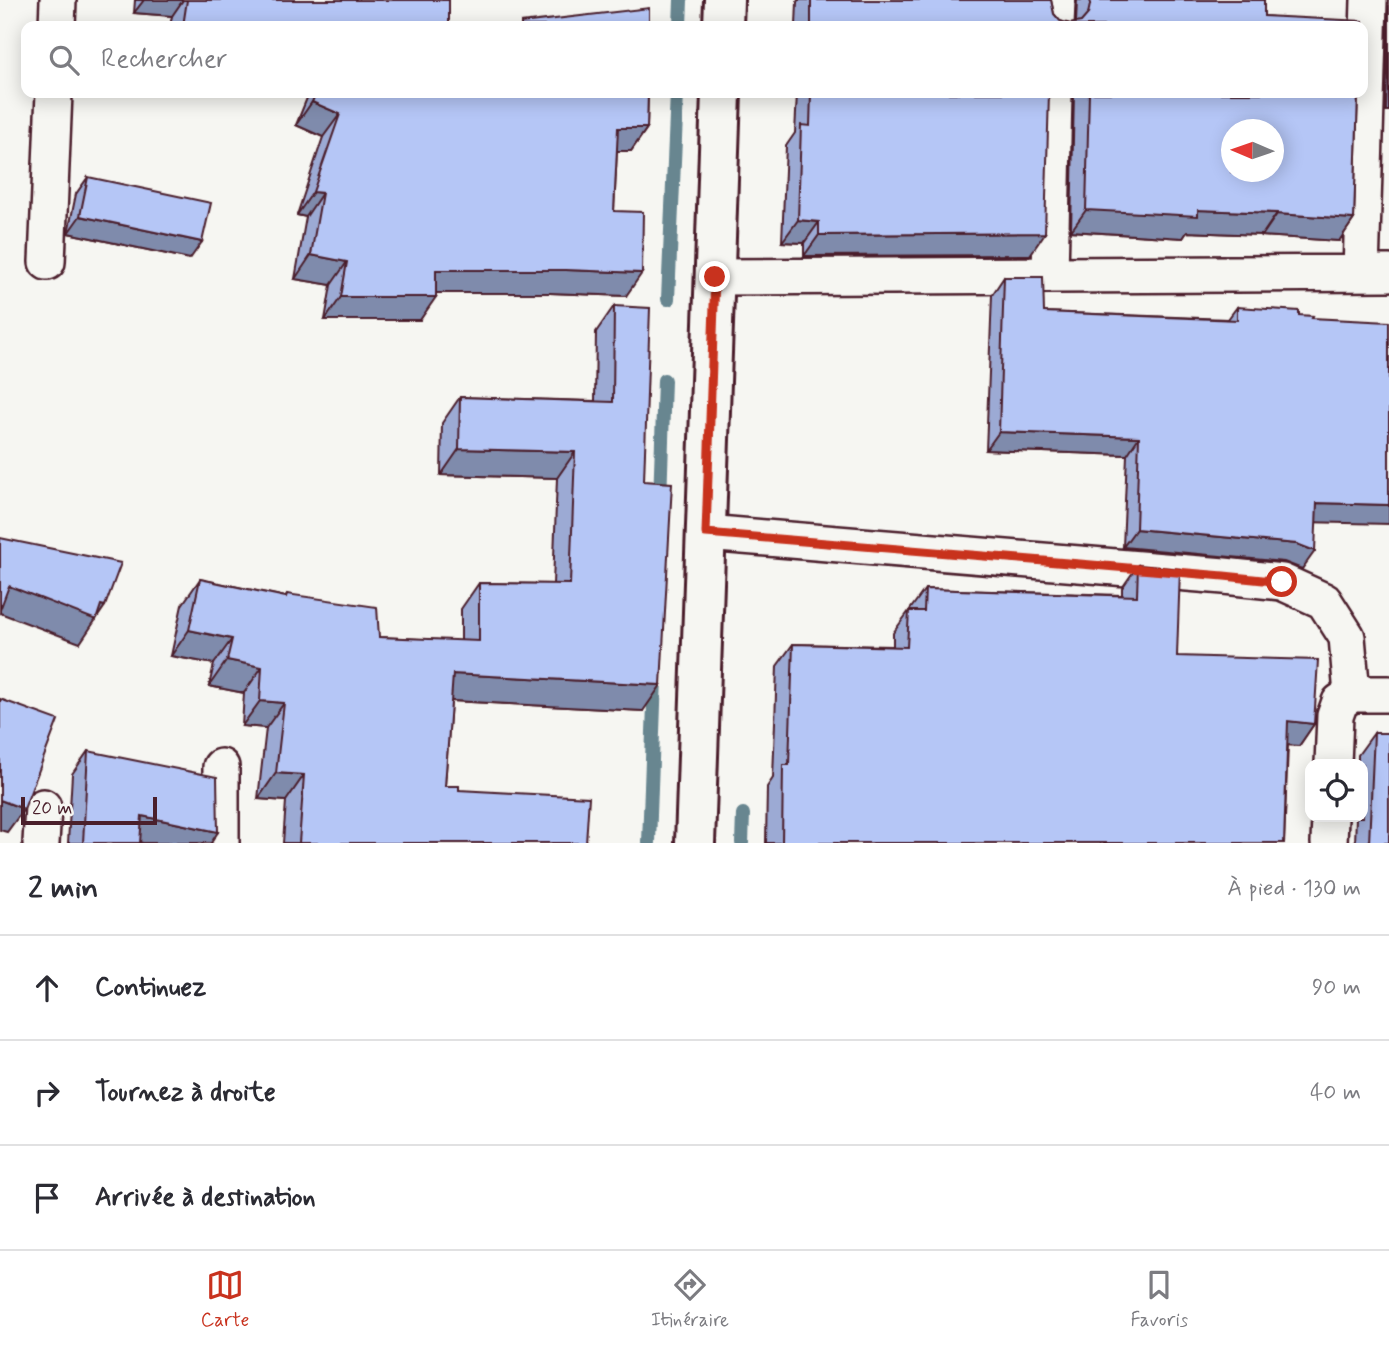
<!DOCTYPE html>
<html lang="fr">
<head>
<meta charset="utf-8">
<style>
  :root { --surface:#fff; --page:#f7f7f7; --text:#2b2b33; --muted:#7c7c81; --line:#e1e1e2; --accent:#c8321e }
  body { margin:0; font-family:Mynerve,sans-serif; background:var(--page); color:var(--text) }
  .controls { position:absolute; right:21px; bottom:21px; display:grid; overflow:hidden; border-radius:14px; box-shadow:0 4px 18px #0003 }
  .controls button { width:63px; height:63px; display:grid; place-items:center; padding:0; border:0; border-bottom:2px solid var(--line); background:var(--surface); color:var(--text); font:35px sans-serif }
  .compass { position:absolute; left:1221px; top:119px; width:63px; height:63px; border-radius:50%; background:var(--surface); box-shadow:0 4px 18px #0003; rotate:272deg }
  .scale { position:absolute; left:21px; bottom:18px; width:136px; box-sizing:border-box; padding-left:7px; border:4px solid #4a1f2b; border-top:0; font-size:19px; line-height:24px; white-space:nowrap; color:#4a1f2b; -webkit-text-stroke:5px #f6f6f2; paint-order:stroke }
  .stop { position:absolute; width:21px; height:21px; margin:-16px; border:5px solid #c8321e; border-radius:50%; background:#fff }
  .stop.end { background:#c8321e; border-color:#fff; box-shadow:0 2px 7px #0008 }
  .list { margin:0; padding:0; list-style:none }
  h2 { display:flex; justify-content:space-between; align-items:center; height:91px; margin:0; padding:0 28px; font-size:30px }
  h2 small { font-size:23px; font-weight:400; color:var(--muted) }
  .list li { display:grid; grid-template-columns:46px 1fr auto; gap:21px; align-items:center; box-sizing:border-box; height:105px; padding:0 28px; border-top:2px solid var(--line) }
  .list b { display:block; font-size:26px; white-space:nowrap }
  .list em { font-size:23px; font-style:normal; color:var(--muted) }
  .icon { flex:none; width:38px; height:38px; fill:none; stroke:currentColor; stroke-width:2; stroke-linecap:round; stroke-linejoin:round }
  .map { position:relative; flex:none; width:1389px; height:843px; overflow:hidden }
  .search { position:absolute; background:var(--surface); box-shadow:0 4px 18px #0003; left:21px; right:21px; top:21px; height:77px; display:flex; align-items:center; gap:18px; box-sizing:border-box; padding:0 24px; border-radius:14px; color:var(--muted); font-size:26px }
  .sheet { height:406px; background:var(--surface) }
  nav { display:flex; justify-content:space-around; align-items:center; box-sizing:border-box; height:98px; border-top:2px solid var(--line); background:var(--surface); font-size:19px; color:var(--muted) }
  nav a { display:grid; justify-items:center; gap:4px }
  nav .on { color:var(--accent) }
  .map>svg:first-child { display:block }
</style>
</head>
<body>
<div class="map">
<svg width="1389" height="843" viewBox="0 0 1389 843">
  <rect width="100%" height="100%" fill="#f6f6f2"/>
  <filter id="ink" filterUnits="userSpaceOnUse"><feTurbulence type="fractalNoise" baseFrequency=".0143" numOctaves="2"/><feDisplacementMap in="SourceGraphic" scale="14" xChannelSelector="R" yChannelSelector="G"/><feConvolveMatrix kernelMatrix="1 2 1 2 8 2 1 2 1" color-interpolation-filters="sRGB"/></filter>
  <g filter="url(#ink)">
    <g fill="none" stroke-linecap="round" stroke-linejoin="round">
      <!-- stream -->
      <path stroke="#678690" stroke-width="14" d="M680,26L681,0
        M668,299L677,93
        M660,501L664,380
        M649,843L655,677
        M742,843L743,814"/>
      <!-- minor casing -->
      <g stroke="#4a1f2b" stroke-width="40">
        <path id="minor" d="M57,26L58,0
          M1056,26L1057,0
          M47,262L54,93
          M1361,273L1369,0
          M1050,275L1054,93
          M715,277L1389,273
          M706,533L1224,576L1282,582L1324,601L1347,637L1352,694
          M1333,764L1335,716L1340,702L1352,694H1389
          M221,767V843
          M41,843L43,807
          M1329,843L1330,817"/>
      </g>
      <!-- tertiary casing -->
      <g stroke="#4a1f2b" stroke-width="44">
        <path id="tertiary" d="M723,26L724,0
          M695,843L721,93"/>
      </g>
      <!-- minor -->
      <use href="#minor" stroke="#f6f6f2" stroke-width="35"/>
      <!-- tertiary -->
      <use href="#tertiary" stroke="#f6f6f2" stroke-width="38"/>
    </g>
    <!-- wall -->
    <path fill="#9caad4" stroke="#4a1f2b" stroke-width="2" d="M135,0H449V26H170L172,16L134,13Z
      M798,0H1051L1054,14L1060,21L1070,24L1076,23L1077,0H1264V16L1363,26H796L797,2Z
      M1389,5V111H1386Z
      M309,93H648L647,128L631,151H617L614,211L626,296L550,293H436L420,320H325L331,285L295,279L306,217L297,215L323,137L296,125Z
      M797,93H1049L1030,255L804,256V243L782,242L786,146L795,133Z
      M1074,93H1358L1354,219L1339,241L1262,236V235L1187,232L1183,238L1071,231Z
      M88,177L190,259L68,233L76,194Z
      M1004,277L1044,312L1228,319L1237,307L1316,522L1302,569L1284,562L1123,547L1127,455L986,450L992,295Z
      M614,306L644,481L643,711L451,701L445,786L459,790L586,843H283L286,801L258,799L266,728L242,726L244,693L209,686L214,664L171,656L182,605L200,579L285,597L287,594L379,637L461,641V609L479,583L553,584L557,478L441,475L442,423L460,397L595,401L596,332Z
      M1138,565L1177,656L1314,724L1299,746L1288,745L1284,843H766L767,787L773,778L777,666L793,644L893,646V633L925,589L1122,595V588Z
      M1374,733L1389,843H1355L1356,817H1363V764H1358V755Z
      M88,751L211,843H68L72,774Z"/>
    <!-- shaded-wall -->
    <path fill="#7f8bac" stroke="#4a1f2b" stroke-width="2" d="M144,0H183L172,16L134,13Z
      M312,102L340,114L323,137L296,125Z
      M618,128H647L631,151H601Z
      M313,192L322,193L306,217L297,215Z
      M1086,210H1198L1277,213L1262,235L1187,232L1183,238L1071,231Z
      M1277,214L1354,219L1339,241L1262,236Z
      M80,216L202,242L190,259L68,233Z
      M798,220L819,222L804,243L782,242Z
      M1045,233L1030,255L804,256L819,235Z
      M311,255L347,262L331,285L295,279Z
      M436,270H566L642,273L626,296L550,293H420Z
      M341,297H436L420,320H325Z
      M999,432L1139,437L1127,455L986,450Z
      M459,449L575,452L557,478L441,475Z
      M1317,503L1389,505V524L1304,522Z
      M1136,529L1297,544L1315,551L1302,569L1284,562L1123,547Z
      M9,586L101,605L105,606L80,643L0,613V599Z
      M189,630L232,639L214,664L171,656Z
      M227,660L262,667L244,693L209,686Z
      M453,674L661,685L643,711L435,700Z
      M260,701L284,703L266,728L242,726Z
      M1288,721L1314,724L1299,746L1273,744Z
      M276,773L304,775L286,801L258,799Z
      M0,800L24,809L7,832L0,830Z
      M142,816L218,832L211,843H143L126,839Z"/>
    <!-- building -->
    <path fill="#b5c6f6" stroke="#4a1f2b" stroke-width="2" fill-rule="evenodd" d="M187,0H449V26H183Z
      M811,0H1051L1054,14L1060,21L1070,24L1081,22L1088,14L1091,0H1264V16L1363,21V26H811Z
      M649,8V26H521V23Z
      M316,93H648L647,128H618L614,211L643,212L642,273L566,270H436V297H341L347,262L311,255L322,193L313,192L340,114L312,102Z
      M811,93H1049L1045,233L819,235V222L798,220L801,125L810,126Z
      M1089,93H1358L1354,219L1277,214V213L1198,210V216L1086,210ZM1231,130H1273V172H1231Z
      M88,177L211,203L202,242L80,216Z
      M1004,277H1043L1044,312L1237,320V307L1299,311V315L1313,316L1312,318L1389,322V505L1317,503L1315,551L1297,544L1136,529L1139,437L999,432Z
      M614,306L650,308L644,481L672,483L661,685L453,674L445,786H459V790L589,797L586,843H299L304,775L276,773L284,703L260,701L262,667L227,660L232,639L189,630L200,579L286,597L287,594L377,607L379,637L479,641V583L570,584L575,452L459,449L460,397L613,402Z
      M0,538L121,563L105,606L101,605L96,620L9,586L0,610Z
      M1138,565L1180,569L1177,656L1318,660L1314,724L1288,721L1284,843H782L783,765H789L793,644L907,647L909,611H924L925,589L1137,596Z
      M0,699L58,720L24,809L0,800Z
      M1374,733H1389V843H1369Z
      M88,751L217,777L218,832L142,816L140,843H83Z"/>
  </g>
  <g fill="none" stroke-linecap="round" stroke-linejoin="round" filter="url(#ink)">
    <!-- route -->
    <path stroke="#c8321e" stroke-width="9" d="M715,277L706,533L1224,576L1282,582"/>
  </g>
</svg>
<div class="controls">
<button><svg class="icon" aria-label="locate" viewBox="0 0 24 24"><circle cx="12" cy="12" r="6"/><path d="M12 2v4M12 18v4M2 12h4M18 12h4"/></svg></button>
</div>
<svg class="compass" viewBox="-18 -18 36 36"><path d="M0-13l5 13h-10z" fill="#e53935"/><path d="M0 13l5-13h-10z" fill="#7c7c81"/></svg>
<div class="scale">20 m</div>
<div class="stop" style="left:1282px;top:582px"></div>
<div class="stop end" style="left:715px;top:277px"></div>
<div class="search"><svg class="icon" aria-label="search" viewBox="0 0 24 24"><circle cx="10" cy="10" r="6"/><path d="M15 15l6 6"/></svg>Rechercher</div>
</div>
<section class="sheet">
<h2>2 min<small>À pied · 130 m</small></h2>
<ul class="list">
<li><svg class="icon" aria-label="ahead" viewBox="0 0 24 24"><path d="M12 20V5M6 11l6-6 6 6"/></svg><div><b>Continuez</b></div><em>90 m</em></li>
<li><svg class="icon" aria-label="right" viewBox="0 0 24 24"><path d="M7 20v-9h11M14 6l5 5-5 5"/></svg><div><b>Tournez à droite</b></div><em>40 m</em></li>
<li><svg class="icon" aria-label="arrive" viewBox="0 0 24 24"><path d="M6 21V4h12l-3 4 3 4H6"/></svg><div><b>Arrivée à destination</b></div></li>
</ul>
</section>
<nav>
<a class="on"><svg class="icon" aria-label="map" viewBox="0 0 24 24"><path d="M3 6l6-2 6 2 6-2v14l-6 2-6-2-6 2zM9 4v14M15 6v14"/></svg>Carte</a>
<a><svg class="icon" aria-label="directions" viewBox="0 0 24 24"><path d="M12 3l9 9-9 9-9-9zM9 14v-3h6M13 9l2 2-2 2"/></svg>Itinéraire</a>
<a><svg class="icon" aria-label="saved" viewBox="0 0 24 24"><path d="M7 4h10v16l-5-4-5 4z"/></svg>Favoris</a>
</nav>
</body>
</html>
